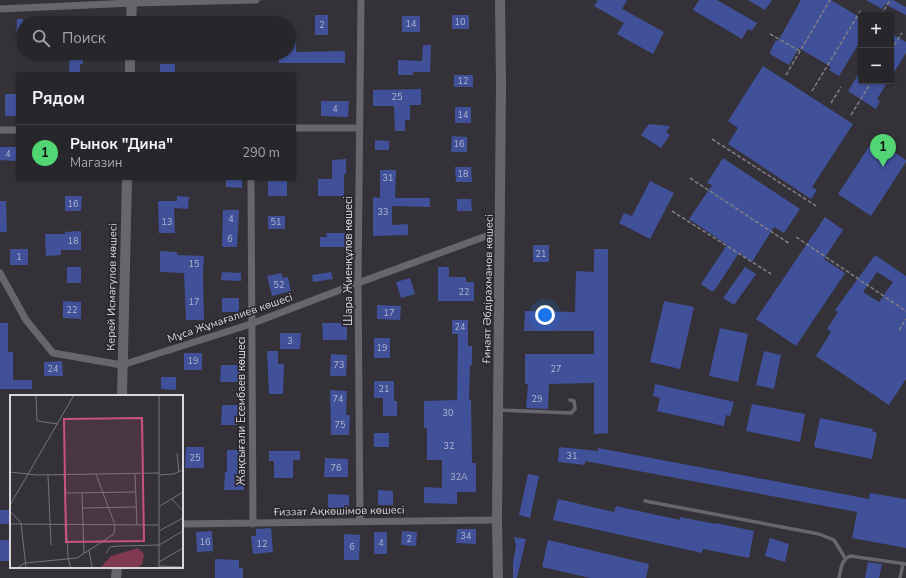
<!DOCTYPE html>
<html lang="ru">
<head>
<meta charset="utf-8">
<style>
  :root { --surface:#27262a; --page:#333236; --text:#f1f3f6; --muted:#a4a5a8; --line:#434347; --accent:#52d673 }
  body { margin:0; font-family:"Nunito Sans",sans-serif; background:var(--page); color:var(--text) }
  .controls { position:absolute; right:12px; top:12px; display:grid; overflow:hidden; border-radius:4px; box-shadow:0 1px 3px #0004 }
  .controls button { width:36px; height:36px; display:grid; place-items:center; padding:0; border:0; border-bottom:1px solid var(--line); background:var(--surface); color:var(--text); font:20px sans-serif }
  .you { position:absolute; left:545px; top:315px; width:14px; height:14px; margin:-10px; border:3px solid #fff; border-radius:50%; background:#1a73e8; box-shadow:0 0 0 6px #1a73e833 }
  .badge { display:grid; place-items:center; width:26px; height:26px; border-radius:50%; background:var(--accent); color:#111; font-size:13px; font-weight:700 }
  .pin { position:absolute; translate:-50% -33px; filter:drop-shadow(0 1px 2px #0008) }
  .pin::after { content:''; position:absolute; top:21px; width:14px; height:12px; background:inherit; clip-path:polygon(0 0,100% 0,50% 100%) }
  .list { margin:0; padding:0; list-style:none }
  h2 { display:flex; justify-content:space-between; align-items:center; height:52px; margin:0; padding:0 16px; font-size:17px }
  h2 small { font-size:13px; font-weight:400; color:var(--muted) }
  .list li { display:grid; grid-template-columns:26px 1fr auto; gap:12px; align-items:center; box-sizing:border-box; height:56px; padding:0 16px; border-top:1px solid var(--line) }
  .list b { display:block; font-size:15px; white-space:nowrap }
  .list p { margin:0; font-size:13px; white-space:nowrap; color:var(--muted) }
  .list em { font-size:13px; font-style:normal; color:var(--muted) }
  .icon { flex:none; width:22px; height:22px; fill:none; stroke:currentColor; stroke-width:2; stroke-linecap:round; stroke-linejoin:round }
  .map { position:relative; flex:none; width:906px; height:578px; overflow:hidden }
  .search { position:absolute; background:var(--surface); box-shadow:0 1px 3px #0004; left:16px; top:16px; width:280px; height:44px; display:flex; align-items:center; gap:10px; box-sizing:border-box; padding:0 14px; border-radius:22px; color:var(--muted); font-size:15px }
  .panel { position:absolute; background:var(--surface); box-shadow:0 1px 3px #0004; left:16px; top:72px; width:280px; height:108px; border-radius:4px }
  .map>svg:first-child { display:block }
</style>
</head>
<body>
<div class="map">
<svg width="906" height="578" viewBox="0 0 906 578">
  <rect width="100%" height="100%" fill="#343238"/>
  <!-- building -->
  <path fill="#40519a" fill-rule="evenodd" d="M598,0H627L622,9L664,32L653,54L617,34L624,23L594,6Z
    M699,0H717L757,23L752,31L748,29L742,39L693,10Z
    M748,0H772L765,10Z
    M801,0H831L861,18V40L839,76L829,70L831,67L799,48L789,65L770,54V52L776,40L778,41Z
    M866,0H893L906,7V15L885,4L882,9Z
    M315,15H328V35H315Z
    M452,15H469V29H452Z
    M402,16H420V32H402Z
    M17,19H23V44H16Z
    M891,33L906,42V53L891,77Z
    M289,36H296V52L345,51V63H279V53H289Z
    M423,45H431L430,72H413V75H398V60L422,61Z
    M70,53H83V64H80V74H69Z
    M160,64H175V74H160Z
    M763,66L853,124L812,187L817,190L811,199L728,144L738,128L728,121Z
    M861,70V81H888L877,99L880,101L876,109L848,91Z
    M454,75H473V87H454Z
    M421,89V105H410V120H405V131H395L394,106H373V90Z
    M5,94H18V116H5Z
    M321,101H349L348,117L321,116Z
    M455,107H471V123H455Z
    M649,124L670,126L666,132L670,135L661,148L641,135Z
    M452,136L467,137V152H451Z
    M874,139L906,160V162L871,216L838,194Z
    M375,140L389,141V150H375Z
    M0,147H16V161L0,160Z
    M723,158L800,209L784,233L774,227L752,262L739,253L714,291H711L701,284L727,245L689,219L712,185L707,183Z
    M346,159V174H344V196H318V179H332V160Z
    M455,167H471L472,182H456Z
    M380,170H396L395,198H430V207L392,206V225L408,224V235L373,236V197L380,198Z
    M226,178H242V188L226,187Z
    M268,181H287V196H268Z
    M650,181L674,193L650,239L619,223L624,213L632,216Z
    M65,196H82L81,211H65Z
    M177,196L189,197L188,209L174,208L175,233H159L158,201H177Z
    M457,199H471L472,211H457Z
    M0,201H6L7,232H0Z
    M223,210H239L237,247H222Z
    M268,216H285V229H268Z
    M825,217L843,230L824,259L845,273L796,346L756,319Z
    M81,231V250H61V255L46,256L45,234H65V232Z
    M326,233H345V247H320V237H327Z
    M533,245H549V262H533Z
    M10,249H28V265H10Z
    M594,249H608V433L594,434V383L549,384L548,409L526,408L528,384H525V354H594V331H524L525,311L575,312L576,271L594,272Z
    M160,251L177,252V255L204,256L203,273L204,320H186L184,273L160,272Z
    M875,255L906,276V379L889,405L816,356L831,332L827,329L838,312L835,310ZM877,272L893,282L879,302L863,292Z
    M67,267H81V283H67Z
    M438,267H449V277H466V282H474V301H438Z
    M745,267L756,274L734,305L723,298Z
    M222,272L241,273V281L221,280Z
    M331,272L333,279L313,282L312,275Z
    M281,273L283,278L288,277L291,291L272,296L267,276Z
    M410,278L415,294L401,298L396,282Z
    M222,298H239V312H222Z
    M63,301L81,302V319L63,318Z
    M664,301L694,307L680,369L650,362Z
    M377,305L401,306L400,320L377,319Z
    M452,320H468V346H472V365H470L469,400H471L472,463H476V492H457V504L424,503V487L442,488V460H427V428H424V401L457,400L458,334H452Z
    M0,323H8V352H13V380H32V389H0Z
    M322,323H347V340H323Z
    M720,328L748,334L738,382L709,376Z
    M280,333H301L300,349H280Z
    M374,338H390V358H374Z
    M267,351H278V364H284L283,394H269Z
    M764,351L781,355L774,389L756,385Z
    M184,353H202V370H184Z
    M331,354L347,355L346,376H330Z
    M62,361L63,376H44V362Z
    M221,365H240V382H220Z
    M161,377H176V390L161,389Z
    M374,381H394V401H397V416H383V398H374Z
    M655,384L734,402L730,416L726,415L724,426L657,411L660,398L653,396Z
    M330,390L347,391L346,415H350L349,435H331Z
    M752,404L805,414L800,442L746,431Z
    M222,405H238L237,425H221Z
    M820,418L873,429L872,431L877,433L872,459L814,447Z
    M374,433H389V447H374Z
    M186,447H204V468H185Z
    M559,447L598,451V448L869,499L870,493L906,499V548L852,538L857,512L585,461V465L558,462Z
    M227,450H243L244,490H224L225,472H227Z
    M269,451H300V460H293V478H274V461H269Z
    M325,458L348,459V477H324Z
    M528,474L539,476L530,518L519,515Z
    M378,490L393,491V505H378Z
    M328,494L349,495V509H328Z
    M558,499L614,512L616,506L680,520V517L716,524V523L754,531L749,558L703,549L702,553L553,520Z
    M0,510H10L9,524H0Z
    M271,528L273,552L253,554L251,536H256V529Z
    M457,529H476V544L456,543Z
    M212,531L213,551L197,552L196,532Z
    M402,531L417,532L416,546L401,545Z
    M374,532H387V554H374Z
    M344,534L360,535L359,560H344Z
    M514,537L526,539L517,578H513V562L516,546Z
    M770,538L789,544L785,562L765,556Z
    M0,540H11V561H0Z
    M548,540L649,564L646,578H590L542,567Z
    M215,559L239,560V568H243V578H215Z
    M868,562L882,564L879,578H865Z"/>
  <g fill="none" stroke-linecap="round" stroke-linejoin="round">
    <!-- path -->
    <path stroke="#807e84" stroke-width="1.5" stroke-dasharray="4 2" stroke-linecap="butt" d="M881,15L890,0
      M770,34L800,51
      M891,50L902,33
      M786,75L830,0
      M812,91L861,10
      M831,103L841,87
      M851,115L872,81
      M712,139L816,206
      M690,178L790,244
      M672,211L771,274
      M796,237L906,311
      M899,330L906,319"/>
    <!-- lane -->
    <path stroke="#68666d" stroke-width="3.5" d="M499,410L571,413L575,409L574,401L570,400
      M645,501L819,534L834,540L845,558
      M839,578C841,569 841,560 850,556L906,564
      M900,578L903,564"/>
    <!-- street -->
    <path stroke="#68666d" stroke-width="7" d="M0,9L132,3L256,0
      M294,128H359
      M0,130H18
      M251,178L253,524
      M0,273L26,320L53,353L122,365L251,324L358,283L500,231
      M360,522L358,283L361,0
      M182,524L497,520"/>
    <!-- secondary -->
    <path stroke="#68666d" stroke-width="10" d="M131,23L132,0
      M130,74V53
      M122,396L127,178
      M116,578L117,567
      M498,578L497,520L501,84L500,0"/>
  </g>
  <g text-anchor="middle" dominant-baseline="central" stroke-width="3.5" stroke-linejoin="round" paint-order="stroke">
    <!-- number labels -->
    <g font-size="9" fill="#b3b6cc">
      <text x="460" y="22">10</text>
      <text x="411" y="24">14</text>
      <text x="322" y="25">2</text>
      <text x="463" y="81">12</text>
      <text x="397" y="97">25</text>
      <text x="335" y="109">4</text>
      <text x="463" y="115">14</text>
      <text x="459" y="144">16</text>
      <text x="8" y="154">4</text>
      <text x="463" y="174">18</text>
      <text x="388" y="178">31</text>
      <text x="73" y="204">16</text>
      <text x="383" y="212">33</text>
      <text x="231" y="219">4</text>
      <text x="167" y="222">13</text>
      <text x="276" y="222">51</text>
      <text x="230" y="239">6</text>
      <text x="73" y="241">18</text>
      <text x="541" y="254">21</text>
      <text x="19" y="257">1</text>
      <text x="194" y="264">15</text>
      <text x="279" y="285">52</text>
      <text x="464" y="292">22</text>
      <text x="194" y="302">17</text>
      <text x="72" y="310">22</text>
      <text x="389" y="313">17</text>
      <text x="460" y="327">24</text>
      <text x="290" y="341">3</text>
      <text x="382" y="348">19</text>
      <text x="193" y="361">19</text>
      <text x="339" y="365">73</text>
      <text x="53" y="369">24</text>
      <text x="556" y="369">27</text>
      <text x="384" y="389">21</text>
      <text x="338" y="399">74</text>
      <text x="537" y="399">29</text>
      <text x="448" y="413">30</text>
      <text x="340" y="425">75</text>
      <text x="449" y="446">32</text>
      <text x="572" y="456">31</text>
      <text x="195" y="458">25</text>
      <text x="336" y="468">76</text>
      <text x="459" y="477">32А</text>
      <text x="466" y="536">34</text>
      <text x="409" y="539">2</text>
      <text x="205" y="542">16</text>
      <text x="381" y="543">4</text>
      <text x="262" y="544">12</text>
      <text x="352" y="547">6</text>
    </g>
    <!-- street labels -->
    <g font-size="11" fill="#d9d7dc" stroke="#2a282e">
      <text transform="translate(348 261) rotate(-90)">Шара Жиенқұлов көшесі</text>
      <text transform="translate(112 287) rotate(-89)">Керей Исмагулов көшесі</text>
      <text transform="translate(488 289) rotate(-89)">Ғинаят Әбдірахманов көшесі</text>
      <text transform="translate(230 318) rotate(-19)">Мұса Жұмағалиев көшесі</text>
      <text transform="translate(241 411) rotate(-90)">Жақсығали Есембаев көшесi</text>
      <text transform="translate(339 511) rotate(-1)">Ғиззат Ақкөшімов көшесi</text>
    </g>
  </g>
  <!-- overview -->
  <g transform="translate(10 395)">
    <rect width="173" height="173" fill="#343238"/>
    <path d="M128,153L134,159L132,169L127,173H90L101,161Z" fill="#81394f"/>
    <path fill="none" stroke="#76747a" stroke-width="1" d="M26,0L27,26L48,29M149,0V173M167,58L169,77M0,77L26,80L149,78M54,79L58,163L61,173M125,79L127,130M38,80L41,150M149,80L163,79L173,75M55,98L126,97M72,98L74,158M162,104L173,116M0,110L64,0M150,111L173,97M73,113L126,112M0,116L11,128L16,173M0,129L149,130M149,136L173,123M79,155L82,172M96,158L100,152L109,151L149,150L173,136M149,167L173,153M149,171L173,172M7,173L15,168L67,163L104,139L105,130L86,79"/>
    <path fill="#c95182" fill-opacity="0.15" stroke="#c95182" stroke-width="2" d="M132,23L134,146L56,147L54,24Z"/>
    <rect width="173" height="173" fill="none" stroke="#d9d7dc" stroke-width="2"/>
  </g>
</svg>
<div class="controls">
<button>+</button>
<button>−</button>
</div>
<div class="you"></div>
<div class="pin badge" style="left:883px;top:167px">1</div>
<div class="search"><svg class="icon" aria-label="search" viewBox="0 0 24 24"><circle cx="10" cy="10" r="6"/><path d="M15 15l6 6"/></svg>Поиск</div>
<section class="panel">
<h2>Рядом<small></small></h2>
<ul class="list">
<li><span class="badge">1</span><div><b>Рынок &quot;Дина&quot;</b><p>Магазин</p></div><em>290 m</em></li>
</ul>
</section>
</div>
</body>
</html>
